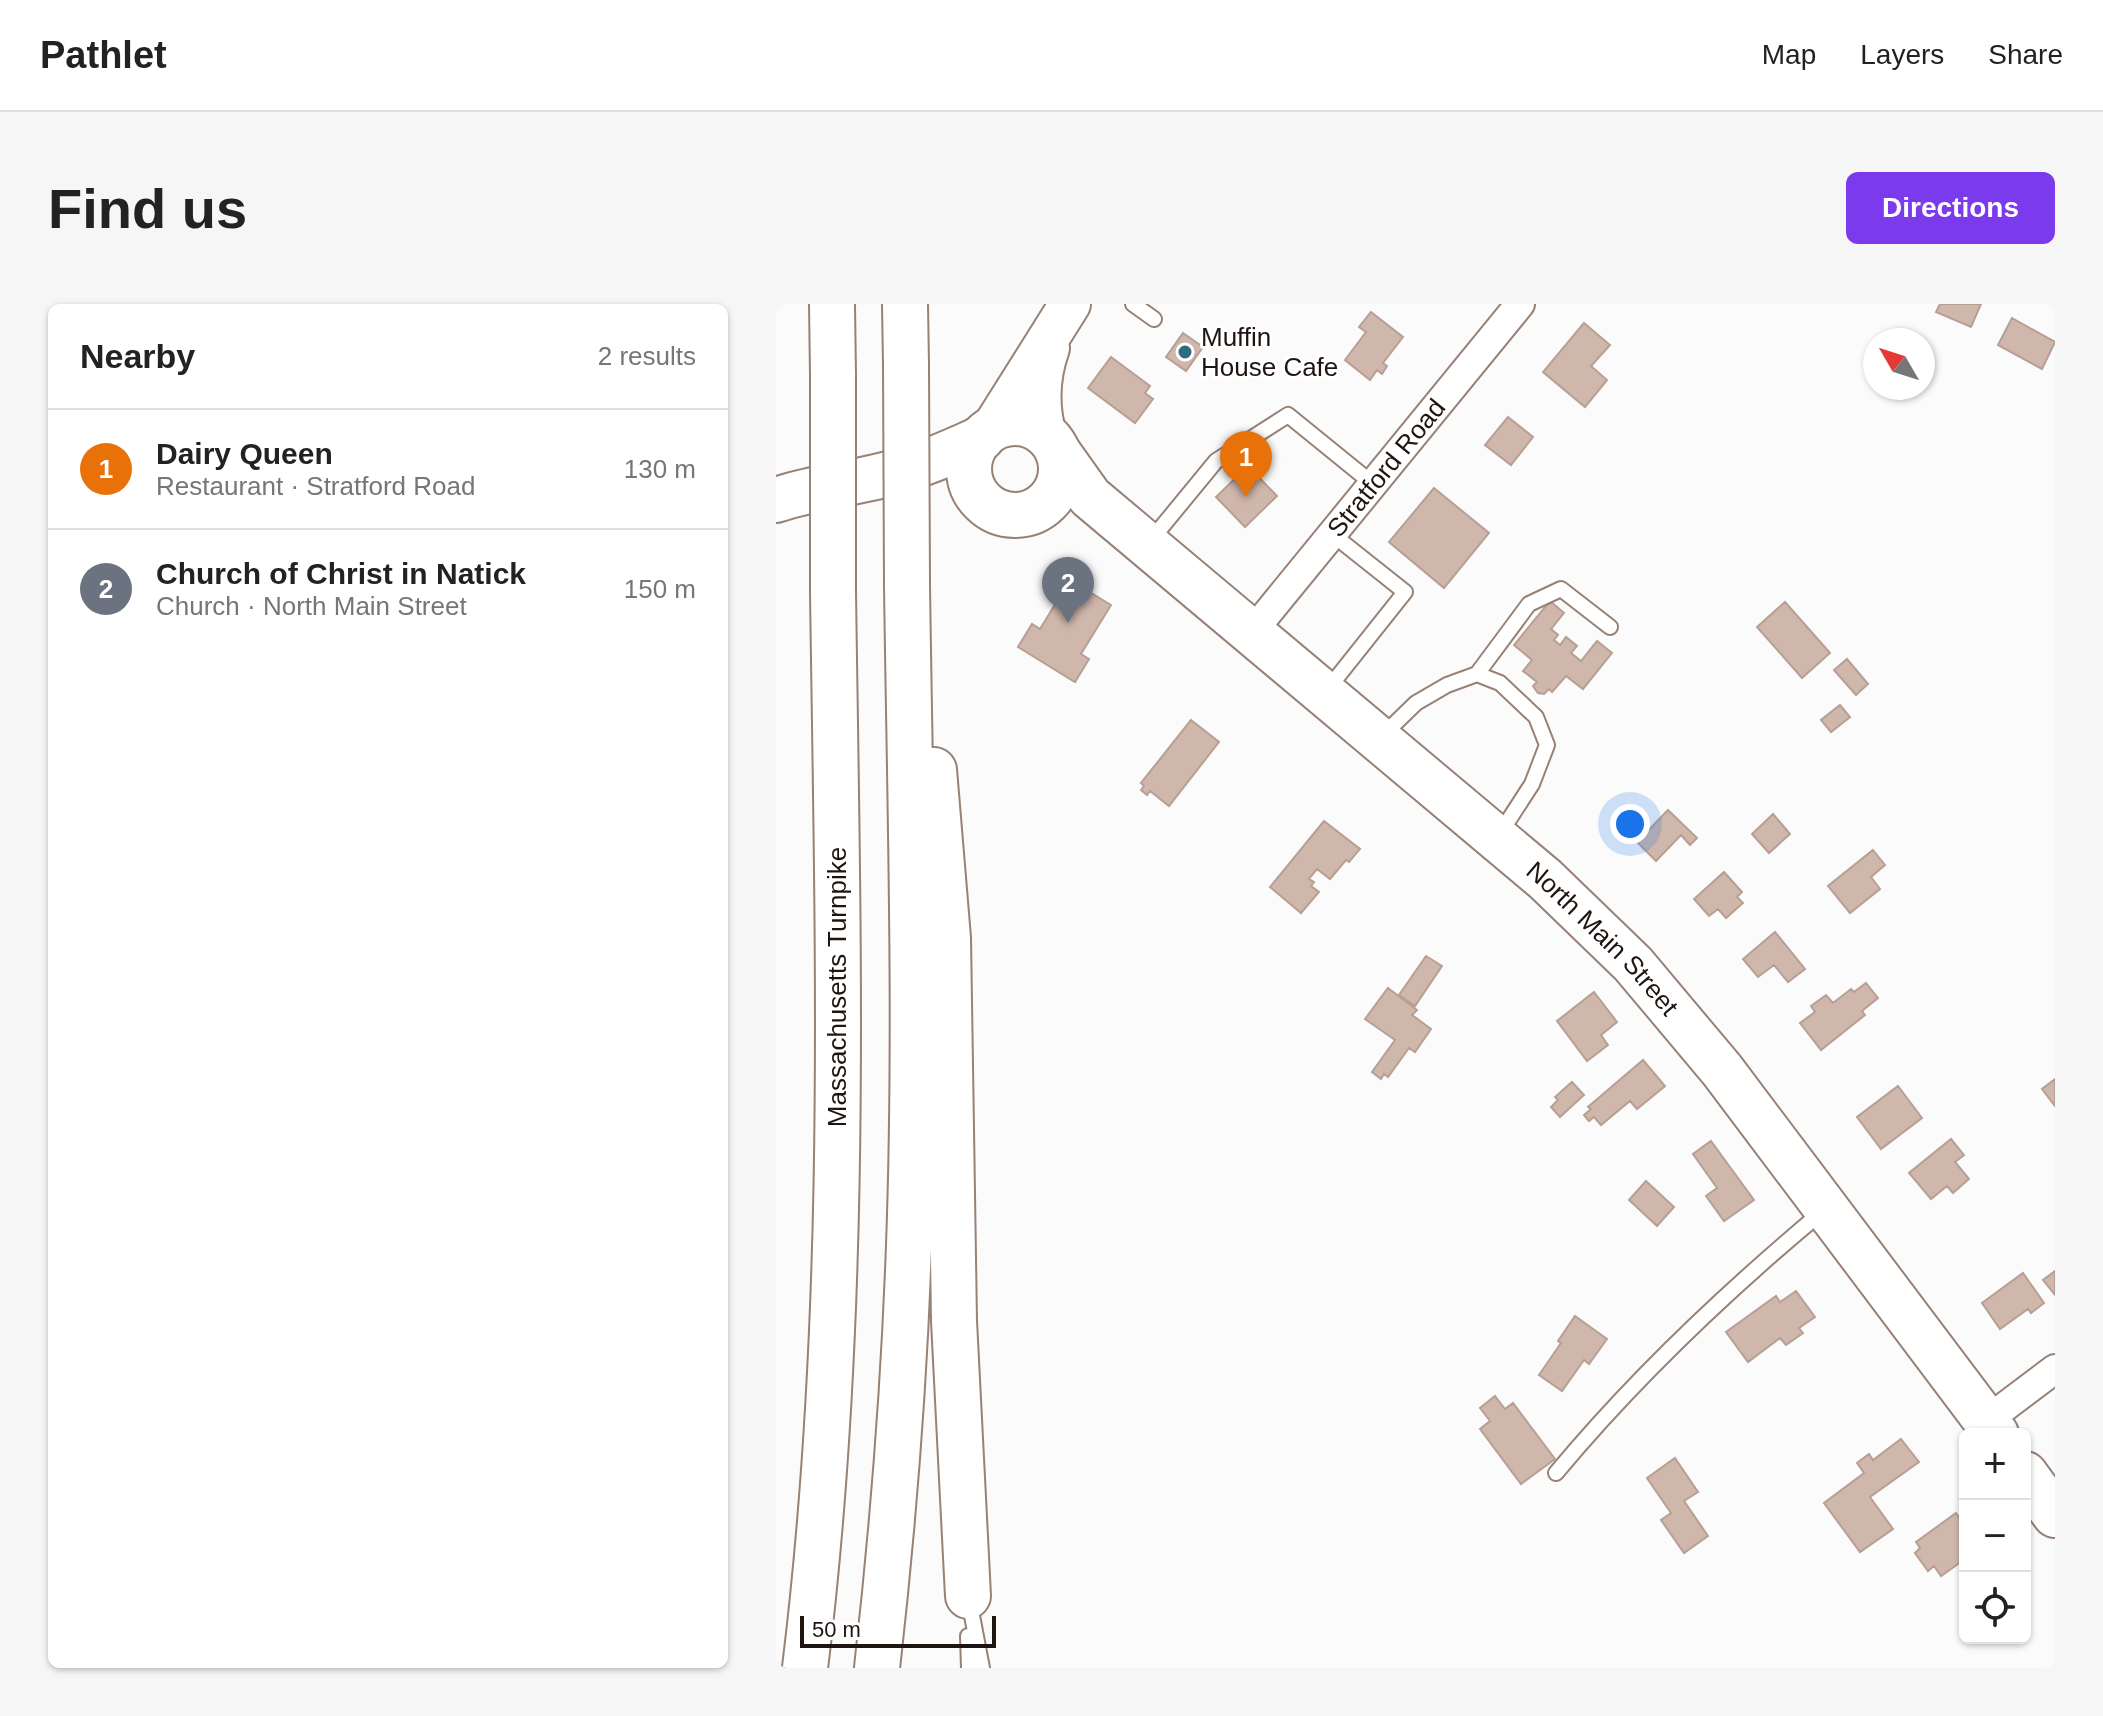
<!DOCTYPE html>
<html lang="en">
<head>
<meta charset="utf-8">
<style>
  :root { --surface:#fff; --page:#f6f6f6; --text:#222; --muted:#767676; --line:#e0e0e0; --accent:#7c3aed }
  body { margin:0; font-family:Helvetica,sans-serif; background:var(--page); color:var(--text) }
  .controls { position:absolute; right:24px; bottom:24px; display:grid; overflow:hidden; border-radius:12px; box-shadow:0 2px 6px #0004 }
  .controls button { width:72px; height:72px; display:grid; place-items:center; padding:0; border:0; border-bottom:2px solid var(--line); background:var(--surface); color:var(--text); font:40px sans-serif }
  .compass { position:absolute; left:1087px; top:24px; width:72px; height:72px; border-radius:50%; background:var(--surface); box-shadow:0 2px 6px #0004; rotate:309deg }
  .scale { position:absolute; left:24px; bottom:20px; width:196px; box-sizing:border-box; padding-left:8px; border:4px solid #1e1510; border-top:0; font-size:22px; line-height:28px; white-space:nowrap; color:#1e1510; -webkit-text-stroke:6px #fff; paint-order:stroke }
  .you { position:absolute; left:854px; top:520px; width:28px; height:28px; margin:-20px; border:6px solid #fff; border-radius:50%; background:#1a73e8; box-shadow:0 0 0 12px #1a73e833 }
  .badge { display:grid; place-items:center; width:52px; height:52px; border-radius:50%; background:var(--accent); color:#fff; font-size:26px; font-weight:700 }
  .pin { position:absolute; translate:-50% -66px; filter:drop-shadow(0 2px 4px #0008) }
  .pin::after { content:''; position:absolute; top:42px; width:28px; height:24px; background:inherit; clip-path:polygon(0 0,100% 0,50% 100%) }
  .list { margin:0; padding:0; list-style:none }
  h2 { display:flex; justify-content:space-between; align-items:center; height:104px; margin:0; padding:0 32px; font-size:34px }
  h2 small { font-size:26px; font-weight:400; color:var(--muted) }
  .list li { display:grid; grid-template-columns:52px 1fr auto; gap:24px; align-items:center; box-sizing:border-box; height:120px; padding:0 32px; border-top:2px solid var(--line) }
  .list b { display:block; font-size:30px; white-space:nowrap }
  .list p { margin:0; font-size:26px; white-space:nowrap; color:var(--muted) }
  .list em { font-size:26px; font-style:normal; color:var(--muted) }
  .icon { flex:none; width:44px; height:44px; fill:none; stroke:currentColor; stroke-width:2; stroke-linecap:round; stroke-linejoin:round }
  .map { position:relative; flex:none; width:1279px; height:1364px; overflow:hidden; border-radius:12px }
  header { display:flex; align-items:center; gap:48px; box-sizing:border-box; height:112px; padding:0 40px; background:var(--surface); border-bottom:2px solid var(--line) }
  header strong { font-size:38px }
  nav { display:flex; gap:44px; margin-inline-start:auto; font-size:28px }
  .intro { display:flex; align-items:center; justify-content:space-between; box-sizing:border-box; height:192px; padding:0 48px }
  h1 { margin:0; font-size:56px }
  .button { padding:20px 36px; border-radius:12px; background:var(--accent); color:#fff; font-size:28px; font-weight:700 }
  main { display:flex; gap:48px; padding:0 48px }
  aside { flex:1; background:var(--surface); border-radius:12px; box-shadow:0 2px 6px #0004 }
  .map>svg:first-child { display:block }
</style>
</head>
<body>
<header>
<strong>Pathlet</strong>
<nav><a>Map</a><a>Layers</a><a>Share</a></nav>
</header>
<div class="intro"><h1>Find us</h1><a class="button">Directions</a></div>
<main>
<aside>
<h2>Nearby<small>2 results</small></h2>
<ul class="list">
<li><span class="badge" style="background:#e8710a">1</span><div><b>Dairy Queen</b><p>Restaurant · Stratford Road</p></div><em>130 m</em></li>
<li><span class="badge" style="background:#6b7280">2</span><div><b>Church of Christ in Natick</b><p>Church · North Main Street</p></div><em>150 m</em></li>
</ul>
</aside>
<div class="map">
<svg width="1279" height="1364" viewBox="0 0 1279 1364">
  <rect width="100%" height="100%" fill="#fbfbfb"/>
  <!-- building -->
  <path fill="#d0b7ab" stroke="#b79f93" stroke-width="2" d="M1164,0H1205L1195,23L1160,8Z
    M595,8L627,33L607,59L611,62L606,70L601,66L594,76L569,56L590,28L583,23Z
    M1236,14L1279,38L1266,65L1222,41Z
    M808,19L834,41L815,62L831,76L809,103L767,68Z
    M407,29L427,43L410,67L390,53Z
    M335,53L374,82L369,89L377,95L359,119L312,84Z
    M732,113L757,133L735,161L709,141Z
    M472,162L501,192L469,223L440,193Z
    M658,184L713,229L668,284L613,238Z
    M294,276L335,301L305,350L313,355L299,378L242,343L256,320L264,325Z
    M774,297L788,309L775,325L782,331L778,336L784,341L790,333L801,342L795,349L805,357L821,337L836,349L807,385L790,372L776,388L773,385L768,390L762,389L757,382L761,378L747,367L756,356L738,341Z
    M1009,298L1054,349L1026,374L981,323Z
    M1071,355L1092,380L1080,391L1058,366Z
    M1064,401L1074,413L1055,428L1045,416Z
    M415,416L443,438L393,502L374,487L371,491L365,486L368,482L365,479Z
    M892,506L921,534L914,541L905,531L880,557L861,538Z
    M997,510L1014,530L993,549L976,530Z
    M548,517L584,545L573,558L570,556L554,575L541,565L533,575L538,578L535,582L543,588L525,609L494,583Z
    M1097,546L1109,561L1095,573L1104,585L1074,609L1052,582Z
    M948,568L966,588L961,593L967,599L950,614L942,605L933,612L918,595Z
    M999,628L1029,665L1012,678L998,661L982,673L967,655Z
    M650,652L666,662L639,702L623,691Z
    M1090,679L1102,694L1086,707L1089,711L1045,746L1024,719L1039,708L1035,702L1050,691L1057,699L1075,685L1078,688Z
    M612,684L641,706L636,711L655,725L639,748L633,744L612,773L608,770L605,775L596,768L619,736L589,715Z
    M818,688L841,718L825,731L832,741L811,757L781,717Z
    M867,756L889,782L861,805L854,797L825,821L818,813L813,817L808,811L815,805L812,803Z
    M1279,775V802L1266,785Z
    M796,778L808,791L784,813L775,803L782,796L779,793Z
    M1122,782L1146,814L1105,845L1081,813Z
    M1175,835L1188,851L1179,858L1193,875L1177,889L1171,882L1155,895L1133,869Z
    M935,837L978,896L948,917L930,892L941,884L917,850Z
    M870,877L898,903L881,922L853,896Z
    M1279,967V991L1267,976Z
    M1247,969L1268,999L1255,1009L1252,1005L1224,1025L1206,999Z
    M1020,987L1039,1013L1023,1024L1027,1029L1010,1041L1004,1034L972,1058L950,1028L1000,992L1004,998Z
    M799,1012L831,1035L813,1060L808,1056L786,1087L763,1071L785,1039L782,1037Z
    M719,1092L729,1105L737,1099L779,1155L745,1180L704,1125L714,1117L704,1104Z
    M1125,1135L1143,1158L1094,1193L1117,1225L1084,1248L1048,1199L1088,1169L1081,1159L1093,1150L1097,1156Z
    M899,1154L922,1188L908,1197L932,1232L908,1249L885,1216L895,1209L871,1174Z
    M1180,1209L1189,1221V1255L1165,1272L1158,1262L1152,1267L1139,1249L1144,1244L1140,1238Z"/>
  <g fill="none" stroke-linecap="round" stroke-linejoin="round">
    <!-- lane casing -->
    <g stroke="#988175" stroke-width="18">
      <path id="lane" d="M357,0L378,15
        M375,236L440,157L512,111L597,180
        M701,370L753,300L785,285L834,323
        M551,386L629,288L556,230
        M605,433L640,399L671,381L701,370L724,379L760,413L771,441L756,480L723,531
        M780,1169C860,1073 951,987 1047,907
        M193,1296L206,1364
        M192,1332L193,1364"/>
    </g>
    <!-- street casing -->
    <g stroke="#988175" stroke-width="32">
      <g id="street">
        <path id="s1" d="M476,328L744,0"/>
        <path d="M1210,1117L1279,1065"/>
      </g>
    </g>
    <!-- secondary casing -->
    <g stroke="#988175" stroke-width="44">
      <path id="secondary" d="M213,129L294,0
        M270,132C262,103 263,72 273,44"/>
    </g>
    <!-- primary casing -->
    <g stroke="#988175" stroke-width="48">
      <g id="primary">
        <circle cx="239" cy="165" r="46"/>
        <path id="s2" d="M282,148L314,193L769,575L857,660L946,766L1220,1130"/>
        <path d="M0,196C36,184 72,180 108,171C142,163 174,149 206,134"/>
        <path d="M1249,1170L1279,1211"/>
      </g>
    </g>
    <!-- highway casing -->
    <g stroke="#988175" stroke-width="48">
      <path id="highway" d="M56,0L57,72
        M129,0L130,61
        M158,466L172,634L178,1017L192,1292
        M29,1364C73,1007 62,647 57,287
        M101,1364C117,1223 128,1083 133,941C141,722 134,501 131,281"/>
    </g>
    <!-- lane -->
    <use href="#lane" stroke="#fff" stroke-width="14"/>
    <!-- street -->
    <use href="#street" stroke="#fff" stroke-width="28"/>
    <!-- secondary -->
    <use href="#secondary" stroke="#fff" stroke-width="40"/>
    <!-- primary -->
    <use href="#primary" stroke="#fff" stroke-width="44"/>
    <!-- highway -->
    <use href="#highway" stroke="#fff" stroke-width="44"/>
    <!-- highway-bridge casing -->
    <g stroke="#988175" stroke-width="48" stroke-linecap="butt">
      <path id="highway-bridge" d="M130,61L131,281
        M57,72V287"/>
    </g>
    <!-- highway-bridge -->
    <use href="#highway-bridge" stroke="#fff" stroke-width="44"/>
  </g>
  <!-- markers -->
  <circle fill="#306b83" stroke="#fff" stroke-width="3" cx="409" cy="48" r="8"/>
  <g text-anchor="middle" dominant-baseline="central" stroke-width="6" stroke-linejoin="round" paint-order="stroke">
    <!-- poi labels -->
    <g font-size="26" fill="#1e1510" stroke="#fff" text-anchor="start">
      <text x="425" y="33">Muffin<tspan x="425" dy="30">House Cafe</tspan></text>
    </g>
    <!-- street labels -->
    <g font-size="26" fill="#1e1510" stroke="#fff">
      <text stroke="none"><textPath href="#s1" startOffset="212">Stratford Road</textPath></text>
      <text stroke="none"><textPath href="#s2" startOffset="732">North Main Street</textPath></text>
      <text transform="translate(61 683) rotate(-90)">Massachusetts Turnpike</text>
    </g>
  </g>
</svg>
<div class="controls">
<button>+</button>
<button>−</button>
<button><svg class="icon" aria-label="locate" viewBox="0 0 24 24"><circle cx="12" cy="12" r="6"/><path d="M12 2v4M12 18v4M2 12h4M18 12h4"/></svg></button>
</div>
<svg class="compass" viewBox="-18 -18 36 36"><path d="M0-13l5 13h-10z" fill="#e53935"/><path d="M0 13l5-13h-10z" fill="#767676"/></svg>
<div class="scale">50 m</div>
<div class="you"></div>
<div class="pin badge" style="left:470px;top:193px;background:#e8710a">1</div>
<div class="pin badge" style="left:292px;top:319px;background:#6b7280">2</div>
</div>
</main>
</body>
</html>
